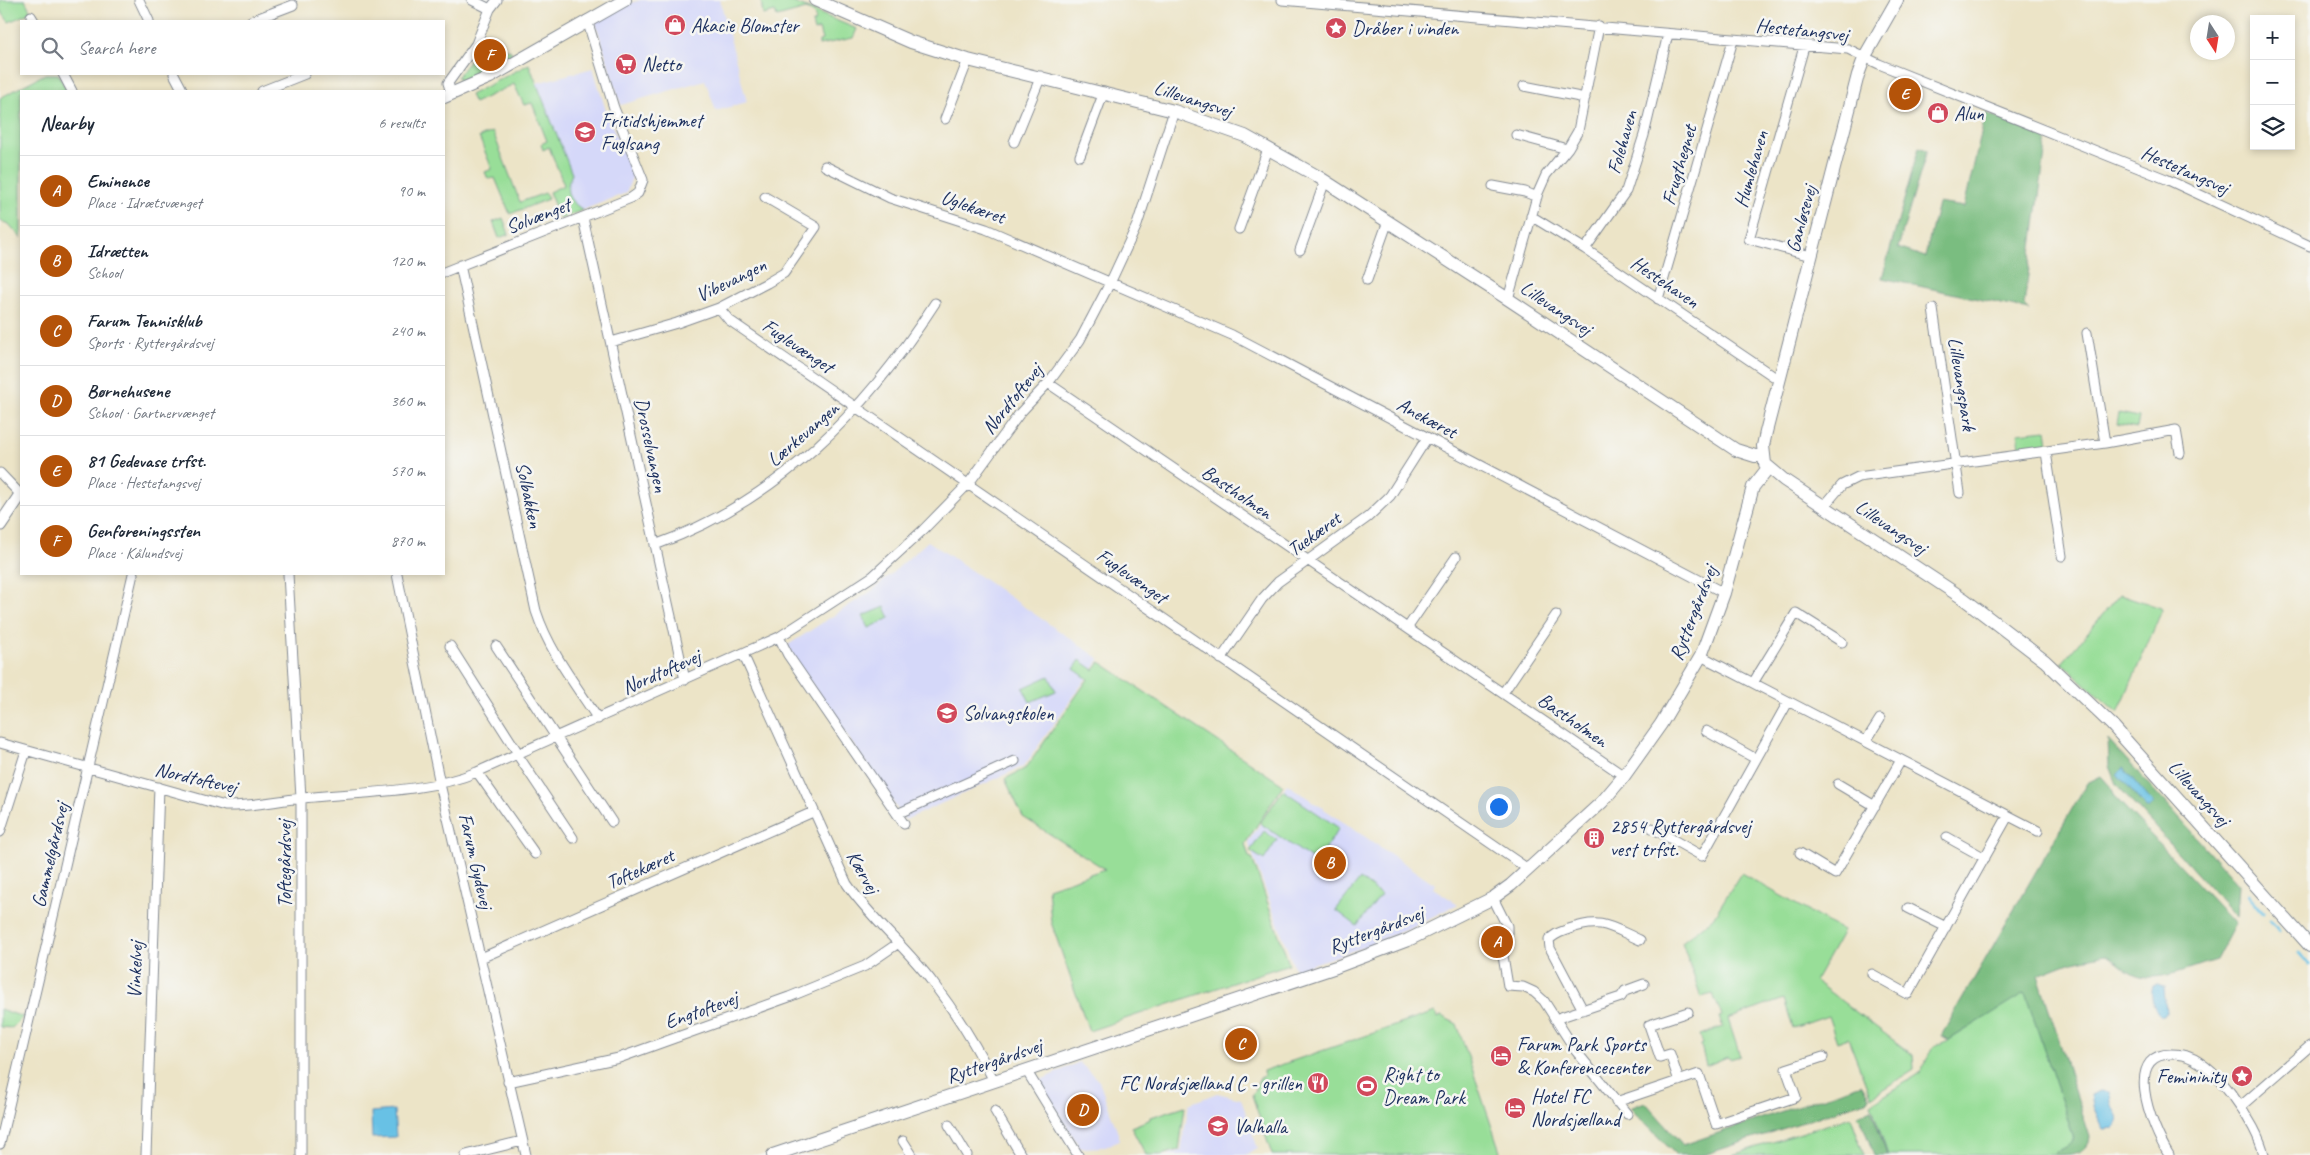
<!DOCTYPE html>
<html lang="en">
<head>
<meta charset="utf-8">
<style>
  :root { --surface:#fff; --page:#f2f2f3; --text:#1f2937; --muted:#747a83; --line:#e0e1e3; --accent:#b45309 }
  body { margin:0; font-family:Caveat,sans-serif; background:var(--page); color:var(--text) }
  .controls { position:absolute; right:15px; top:15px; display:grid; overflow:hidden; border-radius:0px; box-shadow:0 2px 8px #0003 }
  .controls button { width:45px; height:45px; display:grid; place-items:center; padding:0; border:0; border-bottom:1px solid var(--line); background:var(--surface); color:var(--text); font:25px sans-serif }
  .compass { position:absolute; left:2190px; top:15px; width:45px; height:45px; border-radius:50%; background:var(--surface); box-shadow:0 2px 8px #0003; rotate:168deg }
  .you { position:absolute; left:1498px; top:806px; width:18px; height:18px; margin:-12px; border:4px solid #fff; border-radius:50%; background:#1a73e8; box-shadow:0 0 0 8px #1a73e833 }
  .badge { display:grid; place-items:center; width:32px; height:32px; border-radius:50%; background:var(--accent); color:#fff; font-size:16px; font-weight:700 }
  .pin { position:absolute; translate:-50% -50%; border:2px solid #fff; box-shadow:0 1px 5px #0006 }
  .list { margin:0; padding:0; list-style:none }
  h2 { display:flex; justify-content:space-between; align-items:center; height:65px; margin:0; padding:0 20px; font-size:21px }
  h2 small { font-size:16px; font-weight:400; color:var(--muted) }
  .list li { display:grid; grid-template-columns:32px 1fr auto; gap:15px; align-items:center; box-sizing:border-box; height:70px; padding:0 20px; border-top:1px solid var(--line) }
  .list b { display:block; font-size:19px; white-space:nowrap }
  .list p { margin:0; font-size:16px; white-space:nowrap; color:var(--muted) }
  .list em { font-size:16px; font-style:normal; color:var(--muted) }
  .icon { flex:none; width:28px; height:28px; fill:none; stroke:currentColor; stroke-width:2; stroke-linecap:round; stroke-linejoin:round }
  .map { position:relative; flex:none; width:2310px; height:1155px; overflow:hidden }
  .search { position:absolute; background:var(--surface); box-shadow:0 2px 8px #0003; left:20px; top:20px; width:425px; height:55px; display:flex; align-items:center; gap:12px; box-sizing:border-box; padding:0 18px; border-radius:0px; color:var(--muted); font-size:19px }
  .panel { position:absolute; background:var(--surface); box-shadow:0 2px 8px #0003; left:20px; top:90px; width:425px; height:485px; border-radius:0px }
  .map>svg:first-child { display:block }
</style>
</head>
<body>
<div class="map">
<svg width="2310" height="1155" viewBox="0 0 2310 1155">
  <rect width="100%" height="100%" fill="#f6f6f2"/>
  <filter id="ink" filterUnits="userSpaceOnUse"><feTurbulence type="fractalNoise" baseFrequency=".02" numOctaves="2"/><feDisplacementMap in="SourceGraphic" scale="10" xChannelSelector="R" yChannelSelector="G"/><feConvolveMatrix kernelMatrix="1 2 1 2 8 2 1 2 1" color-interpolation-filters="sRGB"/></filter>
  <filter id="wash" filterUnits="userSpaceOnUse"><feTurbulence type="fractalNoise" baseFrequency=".0096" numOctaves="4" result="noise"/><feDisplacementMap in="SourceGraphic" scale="20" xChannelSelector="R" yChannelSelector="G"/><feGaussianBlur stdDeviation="1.12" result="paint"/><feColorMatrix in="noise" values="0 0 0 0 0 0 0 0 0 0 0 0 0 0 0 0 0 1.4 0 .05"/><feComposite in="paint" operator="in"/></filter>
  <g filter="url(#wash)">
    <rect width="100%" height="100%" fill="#ece4c7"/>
    <!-- built -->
    <path fill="#d5d8f9" d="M641,0H720L747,102L716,111L705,80L621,105L595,21L630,3Z
      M593,68L607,114L633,175L626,193L583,210L569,199L566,185L572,174L537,83Z
      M928,541L1100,659L1024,766L905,820L792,656L788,645L873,590Z
      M1287,784L1435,884L1433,888L1458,904L1412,927L1364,947L1295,970L1248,842Z
      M1079,1062L1099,1081L1120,1139L1106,1147L1080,1148L1039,1081Z
      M1217,1093L1241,1099L1258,1149L1245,1155H1167L1181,1151L1189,1104Z"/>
    <!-- green -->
    <path fill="#98de98" stroke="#5a867b" d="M0,0H25L31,12L9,22L0,10Z
      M761,0L792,2L857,29L853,38L819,45V41L822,40L819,29L814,31L812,23L816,21L814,14L806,9L777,17L775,12L763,15Z
      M484,41L511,51L513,59L470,81L459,80L457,77Z
      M529,64L572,174C564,192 567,199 583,210L560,219L549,192L564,185L549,147L543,150L541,144L547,141L532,103L524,105L514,84L474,103L470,95Z
      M45,74H58L67,91H21V238L9,224L0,221V98Z
      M493,132L520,202L545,193L548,199L510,214L495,178L488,179L485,172L492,169L479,137Z
      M503,218L509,234L499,238L493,222Z
      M2119,413L2139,417L2137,428L2117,424Z
      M2046,430L2048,444L2020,447L2018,433Z
      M2120,594L2161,608L2162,610L2118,713L2062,663Z
      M885,607L890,618L869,628L863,616Z
      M1080,660L1094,670L1100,662L1283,785L1245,844L1249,857L1252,858L1289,964L1089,1031L1051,922L1048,888L1105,869L1023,817L1005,779L1026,768L1088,679L1074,669Z
      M1049,676L1056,691L1030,702L1023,688Z
      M1283,790L1339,828L1316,862L1260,823Z
      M1264,831L1277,840L1264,860L1250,851Z
      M1741,873L1843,931L1815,981L1913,1055L1914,1069L1871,1097L1848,1038L1837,1042L1828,1016L1793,1028L1784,999L1728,1019L1740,1056L1730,1059L1727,1057L1706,1066L1701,1045L1703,1044L1700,1035L1723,1027L1719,1017L1722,1016L1713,994L1701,997L1682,942L1713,918Z
      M1360,879L1381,895L1357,926L1336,910Z
      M2025,992L2073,1135L2071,1144L2053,1155H1888L1871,1104L1919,1074L1934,1046L1949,1040Z
      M0,1009L23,1017L12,1028L0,1027Z
      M1435,1012L1437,1018L1441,1016L1457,1024L1500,1151L1498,1155H1272L1252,1095L1260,1078L1264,1076L1263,1071Z
      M1185,1106L1179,1150L1161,1155H1146L1131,1127L1151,1119V1117Z
      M1851,1117L1864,1155H1732Z"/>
    <!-- forest -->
    <path fill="#7abd80" stroke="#4a766f" d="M1986,113L2047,138L2024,305L2029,310L1882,278L1919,147L1927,150L1898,248L1925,257L1938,203L1964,207Z
      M2108,739L2238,884L2236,917L2116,784L2109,766Z
      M2101,776L2109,785L2114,796L2235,924L2216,960C2195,966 2158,983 2137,975C2125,971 2117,959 2105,955L2069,963L2038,975L2090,1137C2089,1155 2068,1155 2053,1155C2060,1147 2073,1149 2073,1135L2025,993L1949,1040L1941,1036L2087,783Z
      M1862,1084L1869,1097L1866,1101L1704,1155H1676L1630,1108L1645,1102L1683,1145Z
      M1871,1109L1887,1155H1874L1861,1120L1857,1115Z"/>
    <!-- water -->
    <path fill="#68c1e5" stroke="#4278a2" d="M2123,768L2154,804L2147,809L2117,774Z
      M2157,985L2164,988L2166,1013L2164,1016H2160C2153,1008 2150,996 2153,986Z
      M2100,1091L2109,1092C2111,1097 2110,1101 2112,1105C2117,1115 2123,1118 2114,1128L2103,1129L2093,1106L2091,1095Z
      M394,1110L396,1137L372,1138L371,1112Z"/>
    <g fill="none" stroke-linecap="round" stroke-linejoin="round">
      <!-- stream -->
      <path stroke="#68c1e5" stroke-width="3" d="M2248,895L2263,913
        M2270,920L2279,931
        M2299,953L2310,965"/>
    </g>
  </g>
  <g filter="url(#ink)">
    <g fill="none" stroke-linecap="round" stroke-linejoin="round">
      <!-- street casing -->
      <g stroke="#848a92" stroke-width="11">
        <path id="street" d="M139,0L149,21
          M472,0L490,9
          M1282,0L1848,49L1879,64L2166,179L2310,246
          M31,16L34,21
          M251,21L293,5
          M1804,47L1749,239L1811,256
          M63,74L72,91
          M174,74L183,91
          M1524,86L1585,98
          M262,91L305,74
          M451,93L448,83L476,44L490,9L497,0
          M945,119L968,60
          M1516,135L1567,149
          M1014,142L1041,76
          M1080,156L1104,92
          M825,166L890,198L986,229L1232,335L1724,593
          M1493,186L1525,192L1537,197
          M1531,216L1585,249L1779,380
          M583,218L685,680
          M1239,229L1268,149
          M1585,249L1626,191L1644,135L1668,34
          M1300,250L1325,181
          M460,265L536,611C549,651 575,684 598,719
          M444,272L631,198L638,193L643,180L614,108L587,20
          M1367,280L1388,221
          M1508,299L1538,193L1546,175L1568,148L1578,131L1599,26
          M1658,299L1733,40
          M719,308L729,320L1528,869
          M1933,309L1960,493
          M2087,333L2105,443
          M611,342L677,323L719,308L767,283L784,273L816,227L765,197
          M1048,383L1624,776
          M2046,452L2062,556
          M0,473L21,495
          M1825,505L1842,485L1858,477L2105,443L2176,430L2180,453
          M655,545C779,500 865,412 935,303
          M288,574L301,798V1155
          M397,574L440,784L526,1155
          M1408,627L1456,557
          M779,637L788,655L904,824
          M450,646L518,753
          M496,646L612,822
          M743,654L847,884C872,920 907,948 933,983C956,1013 977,1047 994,1081
          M1701,656L2038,831
          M1221,659L1262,599L1278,582L1368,517L1390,496L1427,438
          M1753,683L1796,613L1842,642
          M1503,693L1556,615
          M1706,731L1756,759
          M1866,741L1880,719
          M0,743L225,806C251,807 278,800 304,798C359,792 426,793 477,772L779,637L873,576L923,530L969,483L1020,413L1049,382L1080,340L1111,281L1137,225L1174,111
          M517,754L573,838
          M477,772L535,854
          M1838,784L1875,806
          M897,814L1015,761
          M1652,828L1702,856L1788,702
          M0,832L26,751
          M1947,837L1985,858
          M1800,853L1835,874L1901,760
          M1493,898L1507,926V936L1503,956L1508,986L1523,987L1534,992L1544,1001L1576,1051L1627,1114
          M1908,908L1946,927
          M481,958L813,812
          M1872,974L1908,994L2008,816
          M1583,1010L1550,948L1549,940C1555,933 1561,932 1569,929C1602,917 1611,927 1640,940
          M1555,1019L1621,997L1625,991L1644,984
          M1026,1070L1078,1155
          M1679,1081L1670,1054L1660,1057L1649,1025L1688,1012
          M508,1082L619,1058L789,997L865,966L897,944
          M1616,1102L1699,1074L1716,1124L1796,1097L1786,1069L1823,1057
          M2241,1106L2310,1046
          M995,1111L1021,1155
          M949,1125L967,1155
          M903,1141L912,1155
          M0,1144L133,574
          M146,1155L159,787
          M466,1155L522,1141
          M2169,1155C2152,1128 2117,1044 2182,1055C2214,1060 2258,1125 2264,1155"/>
      </g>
      <!-- secondary casing -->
      <g stroke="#848a92" stroke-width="14">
        <path id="secondary" d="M815,0L911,42L968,60L1174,111L1245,136L1317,176L1508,299L1736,450L1755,456H1763
          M1897,0L1865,56L1858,75L1766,432L1763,446L1765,464L1784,480L1964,599L2045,661L2112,725L2310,946
          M444,97L490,77L625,0
          M0,525L21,494
          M773,1155L1336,967L1408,940L1493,898L1511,885L1602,802L1624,776L1661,724L1701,656L1724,593L1753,487L1768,468"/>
      </g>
      <!-- street -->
      <use href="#street" stroke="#fff" stroke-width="9"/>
      <!-- secondary -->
      <use href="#secondary" stroke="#fff" stroke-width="12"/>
    </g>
  </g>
  <!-- icons -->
  <defs>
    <g id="shop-disc" transform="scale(1.125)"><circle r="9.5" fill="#d1495b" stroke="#f6f6f2"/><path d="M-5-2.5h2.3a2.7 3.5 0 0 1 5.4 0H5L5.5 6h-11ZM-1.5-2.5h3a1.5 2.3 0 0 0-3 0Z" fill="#fff"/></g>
    <g id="sight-disc" transform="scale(1.125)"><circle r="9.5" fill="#d1495b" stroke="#f6f6f2"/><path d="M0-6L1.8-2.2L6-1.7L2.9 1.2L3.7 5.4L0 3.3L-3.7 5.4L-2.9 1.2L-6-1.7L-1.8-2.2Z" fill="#fff"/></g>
    <g id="supermarket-disc" transform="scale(1.125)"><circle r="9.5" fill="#d1495b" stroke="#f6f6f2"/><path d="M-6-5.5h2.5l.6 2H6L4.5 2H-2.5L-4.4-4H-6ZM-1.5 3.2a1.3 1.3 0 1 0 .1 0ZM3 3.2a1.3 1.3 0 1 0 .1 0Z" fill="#fff"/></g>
    <g id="school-disc" transform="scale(1.125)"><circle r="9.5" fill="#d1495b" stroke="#f6f6f2"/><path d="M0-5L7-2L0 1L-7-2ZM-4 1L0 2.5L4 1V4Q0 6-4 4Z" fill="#fff"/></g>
    <g id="building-disc" transform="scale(1.125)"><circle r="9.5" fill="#d1495b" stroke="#f6f6f2"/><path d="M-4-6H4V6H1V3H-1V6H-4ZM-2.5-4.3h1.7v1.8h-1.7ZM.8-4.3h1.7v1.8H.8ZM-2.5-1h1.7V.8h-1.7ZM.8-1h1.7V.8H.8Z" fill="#fff"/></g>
    <g id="hotel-disc" transform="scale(1.125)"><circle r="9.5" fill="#d1495b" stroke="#f6f6f2"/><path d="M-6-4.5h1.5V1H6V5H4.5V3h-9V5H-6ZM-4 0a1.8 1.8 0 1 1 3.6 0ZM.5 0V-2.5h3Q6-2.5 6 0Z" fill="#fff"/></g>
    <g id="restaurant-disc" transform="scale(1.125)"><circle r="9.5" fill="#d1495b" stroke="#f6f6f2"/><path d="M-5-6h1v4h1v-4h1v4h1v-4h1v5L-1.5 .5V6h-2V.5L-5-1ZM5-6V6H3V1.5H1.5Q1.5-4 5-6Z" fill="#fff"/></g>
    <g id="stadium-disc" transform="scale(1.125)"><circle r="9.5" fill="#d1495b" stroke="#f6f6f2"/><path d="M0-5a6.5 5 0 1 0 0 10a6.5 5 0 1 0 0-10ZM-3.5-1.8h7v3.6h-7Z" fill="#fff"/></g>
  </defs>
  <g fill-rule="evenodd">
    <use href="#shop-disc" x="675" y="25"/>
    <use href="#sight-disc" x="1336" y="28"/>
    <use href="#supermarket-disc" x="626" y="64"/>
    <use href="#shop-disc" x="1938" y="113"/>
    <use href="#school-disc" x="585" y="132"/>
    <use href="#school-disc" x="947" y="713"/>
    <use href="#building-disc" x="1594" y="838"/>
    <use href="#hotel-disc" x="1501" y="1056"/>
    <use href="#sight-disc" x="2242" y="1076"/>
    <use href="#restaurant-disc" x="1318" y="1083"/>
    <use href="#stadium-disc" x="1367" y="1086"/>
    <use href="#hotel-disc" x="1515" y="1108"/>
    <use href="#school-disc" x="1218" y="1126"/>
  </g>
  <g text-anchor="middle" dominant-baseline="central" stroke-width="5" stroke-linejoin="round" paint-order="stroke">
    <!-- poi labels -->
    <g font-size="20" fill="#1b2f5e" stroke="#f6f6f2" text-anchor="start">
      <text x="691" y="25">Akacie Blomster</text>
      <text x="1352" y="28">Dråber i vinden</text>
      <text x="642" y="64">Netto</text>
      <text x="1954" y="113">Alun</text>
      <text x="601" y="120">Fritidshjemmet<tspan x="601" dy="23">Fuglsang</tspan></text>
      <text x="963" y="713">Solvangskolen</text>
      <text x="1610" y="826">2854 Ryttergårdsvej<tspan x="1610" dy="23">vest trfst.</tspan></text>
      <text x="1517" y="1044">Farum Park Sports<tspan x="1517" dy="23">&amp; Konferencecenter</tspan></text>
      <text x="1383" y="1074">Right to<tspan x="1383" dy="23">Dream Park</tspan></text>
      <text x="2226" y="1076" text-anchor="end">Femininity</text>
      <text x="1302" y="1083" text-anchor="end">FC Nordsjælland C - grillen</text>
      <text x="1531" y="1096">Hotel FC<tspan x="1531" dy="23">Nordsjælland</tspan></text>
      <text x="1234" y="1126">Valhalla</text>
    </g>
    <!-- street labels -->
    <g font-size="20" fill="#1b2f5e" stroke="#f6f6f2">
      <text transform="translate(1802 30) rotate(6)">Hestetangsvej</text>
      <text transform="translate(1193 99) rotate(18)">Lillevangsvej</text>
      <text transform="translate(1622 142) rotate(-74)">Folehaven</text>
      <text transform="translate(1679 165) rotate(-74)">Frugthegnet</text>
      <text transform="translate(1751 169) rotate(-74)">Humlehaven</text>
      <text transform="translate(2185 170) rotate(24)">Hestetangsvej</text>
      <text transform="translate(973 207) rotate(19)">Uglekæret</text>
      <text transform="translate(538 216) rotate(-21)">Solvænget</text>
      <text transform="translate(1801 219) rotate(-75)">Ganløsevej</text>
      <text transform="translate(731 280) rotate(-26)">Vibevangen</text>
      <text transform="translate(1665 282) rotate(34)">Hestehaven</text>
      <text transform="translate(1556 308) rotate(34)">Lillevangsvej</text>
      <text transform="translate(798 346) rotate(34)">Fuglevænget</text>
      <text transform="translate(1962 384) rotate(81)">Lillevangspark</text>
      <text transform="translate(1012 399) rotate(-51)">Nordtoftevej</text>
      <text transform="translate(1427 418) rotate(28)">Anekæret</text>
      <text transform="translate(803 434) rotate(-41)">Lærkevangen</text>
      <text transform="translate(651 445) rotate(78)">Drosselvangen</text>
      <text transform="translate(1237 492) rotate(34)">Bastholmen</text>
      <text transform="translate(529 495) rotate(78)">Solbakken</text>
      <text transform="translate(1891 527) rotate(34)">Lillevangsvej</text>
      <text transform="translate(1314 534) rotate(-36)">Tuekæret</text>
      <text transform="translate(1132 576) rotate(35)">Fuglevænget</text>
      <text transform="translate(1693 613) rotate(-69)">Ryttergårdsvej</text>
      <text transform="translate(661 672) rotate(-24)">Nordtoftevej</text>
      <text transform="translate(1573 720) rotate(35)">Bastholmen</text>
      <text transform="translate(196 778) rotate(13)">Nordtoftevej</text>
      <text transform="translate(2199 793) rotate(48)">Lillevangsvej</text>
      <text transform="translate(50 855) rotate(-77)">Gammelgårdsvej</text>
      <text transform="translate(476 861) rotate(77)">Farum Gydevej</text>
      <text transform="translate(284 864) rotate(-90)">Toftegårdsvej</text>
      <text transform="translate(640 869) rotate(-24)">Toftekæret</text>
      <text transform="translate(863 872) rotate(60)">Kærvej</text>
      <text transform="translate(1376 930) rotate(-21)">Ryttergårdsvej</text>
      <text transform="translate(135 970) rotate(-88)">Vinkelvej</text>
      <text transform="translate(701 1010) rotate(-20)">Engtoftevej</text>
      <text transform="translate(994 1061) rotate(-19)">Ryttergårdsvej</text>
    </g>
  </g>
</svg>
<div class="controls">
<button>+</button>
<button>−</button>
<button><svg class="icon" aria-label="layers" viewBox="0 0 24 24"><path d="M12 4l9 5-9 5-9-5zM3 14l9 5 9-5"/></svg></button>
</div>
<svg class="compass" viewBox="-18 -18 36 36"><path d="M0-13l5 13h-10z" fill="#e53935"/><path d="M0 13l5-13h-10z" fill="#747a83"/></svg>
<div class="you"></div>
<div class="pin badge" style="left:1497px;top:942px">A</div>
<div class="pin badge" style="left:1330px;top:863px">B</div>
<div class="pin badge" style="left:1241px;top:1044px">C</div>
<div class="pin badge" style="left:1083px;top:1110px">D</div>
<div class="pin badge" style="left:1905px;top:94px">E</div>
<div class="pin badge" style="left:490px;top:55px">F</div>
<div class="search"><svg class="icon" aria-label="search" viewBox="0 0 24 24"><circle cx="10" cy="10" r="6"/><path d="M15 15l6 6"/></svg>Search here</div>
<section class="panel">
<h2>Nearby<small>6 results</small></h2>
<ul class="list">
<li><span class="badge">A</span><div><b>Eminence</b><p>Place · Idrætsvænget</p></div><em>90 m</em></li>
<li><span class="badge">B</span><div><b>Idrætten</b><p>School</p></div><em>120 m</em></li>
<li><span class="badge">C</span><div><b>Farum Tennisklub</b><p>Sports · Ryttergårdsvej</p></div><em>240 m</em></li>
<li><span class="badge">D</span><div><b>Børnehusene</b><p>School · Gartnervænget</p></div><em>360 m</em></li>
<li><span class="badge">E</span><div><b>81 Gedevase trfst.</b><p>Place · Hestetangsvej</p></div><em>570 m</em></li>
<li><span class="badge">F</span><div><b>Genforeningssten</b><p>Place · Kålundsvej</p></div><em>870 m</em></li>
</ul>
</section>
</div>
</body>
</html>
